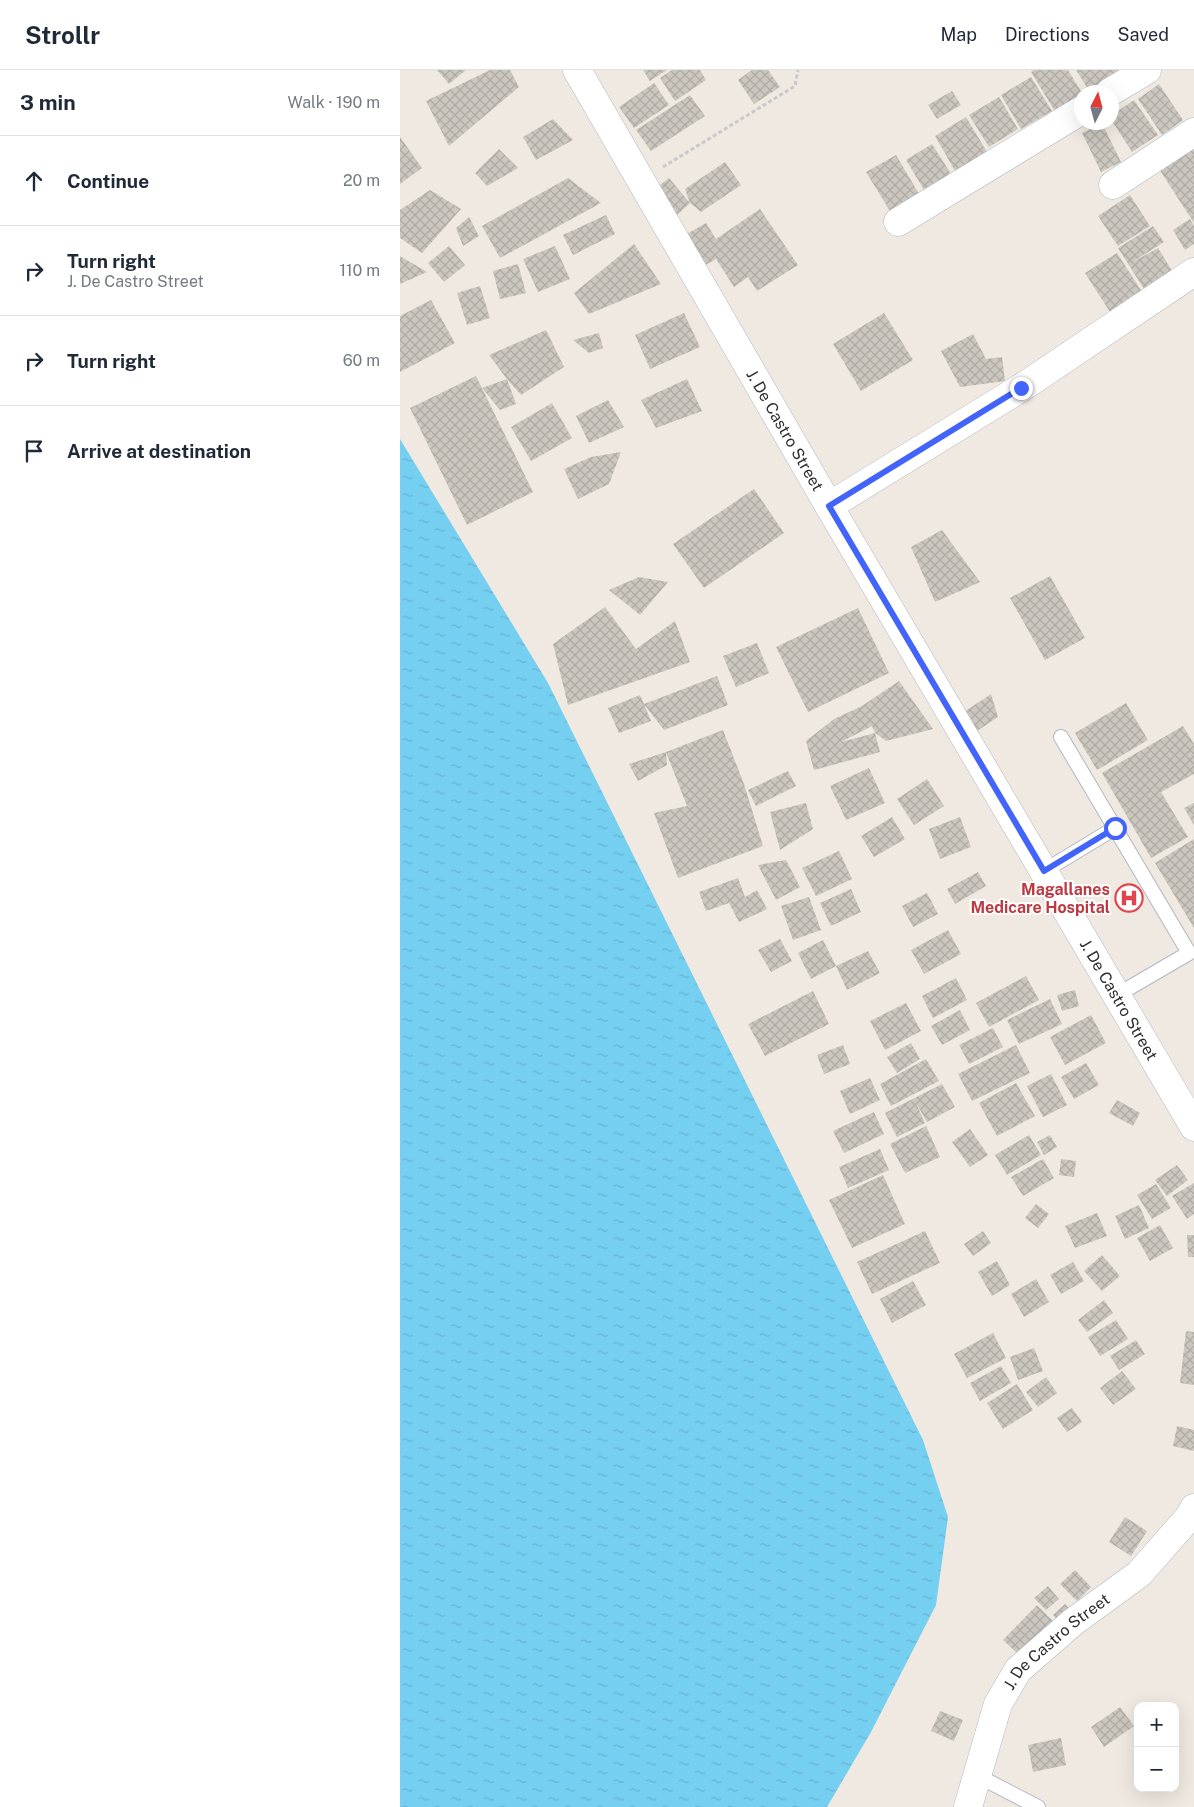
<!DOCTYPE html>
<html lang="en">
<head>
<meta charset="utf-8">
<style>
  :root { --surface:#fff; --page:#f2f2f3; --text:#1f2937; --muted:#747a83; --line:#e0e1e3 }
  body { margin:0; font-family:"Public Sans",sans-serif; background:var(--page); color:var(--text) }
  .controls { position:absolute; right:15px; bottom:15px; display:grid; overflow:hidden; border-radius:10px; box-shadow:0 5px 20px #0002 }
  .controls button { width:45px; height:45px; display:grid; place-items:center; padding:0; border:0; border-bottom:1px solid var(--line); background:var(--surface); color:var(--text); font:25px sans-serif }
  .compass { position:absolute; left:674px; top:15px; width:45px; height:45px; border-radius:50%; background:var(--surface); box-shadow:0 5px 20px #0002; rotate:6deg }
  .stop { position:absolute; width:15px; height:15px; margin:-11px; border:4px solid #4264fb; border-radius:50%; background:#fff }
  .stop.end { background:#4264fb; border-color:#fff; box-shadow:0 1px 5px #0008 }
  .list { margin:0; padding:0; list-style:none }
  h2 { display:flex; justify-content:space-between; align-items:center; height:65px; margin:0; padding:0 20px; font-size:21px }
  h2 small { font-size:16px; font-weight:400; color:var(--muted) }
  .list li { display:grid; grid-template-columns:32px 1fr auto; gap:15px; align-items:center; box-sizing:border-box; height:90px; padding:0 20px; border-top:1px solid var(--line) }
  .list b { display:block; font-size:19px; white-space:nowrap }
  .list p { margin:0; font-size:16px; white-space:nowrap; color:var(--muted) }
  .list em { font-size:16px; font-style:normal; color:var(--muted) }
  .icon { flex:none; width:28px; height:28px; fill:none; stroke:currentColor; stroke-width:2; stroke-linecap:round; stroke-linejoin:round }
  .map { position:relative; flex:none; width:794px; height:1737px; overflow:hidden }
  header { display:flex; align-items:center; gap:30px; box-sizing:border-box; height:70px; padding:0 25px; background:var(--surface); border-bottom:1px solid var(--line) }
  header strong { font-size:24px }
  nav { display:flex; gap:28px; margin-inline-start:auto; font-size:18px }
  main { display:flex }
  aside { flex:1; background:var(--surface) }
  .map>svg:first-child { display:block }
</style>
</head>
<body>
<header>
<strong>Strollr</strong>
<nav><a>Map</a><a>Directions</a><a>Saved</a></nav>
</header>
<main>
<aside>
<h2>3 min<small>Walk · 190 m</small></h2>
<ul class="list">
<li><svg class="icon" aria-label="ahead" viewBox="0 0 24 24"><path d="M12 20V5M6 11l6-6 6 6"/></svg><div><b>Continue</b></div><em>20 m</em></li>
<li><svg class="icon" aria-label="right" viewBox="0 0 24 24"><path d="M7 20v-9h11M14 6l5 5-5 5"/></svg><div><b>Turn right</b><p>J. De Castro Street</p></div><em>110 m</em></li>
<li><svg class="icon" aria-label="right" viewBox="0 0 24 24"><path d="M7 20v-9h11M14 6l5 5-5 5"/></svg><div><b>Turn right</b></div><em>60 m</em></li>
<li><svg class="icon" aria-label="arrive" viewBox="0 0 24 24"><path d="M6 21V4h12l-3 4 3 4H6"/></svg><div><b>Arrive at destination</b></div></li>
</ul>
</aside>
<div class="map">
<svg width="794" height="1737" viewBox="0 0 794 1737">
  <defs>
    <pattern id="water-ripples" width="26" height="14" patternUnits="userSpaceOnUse" patternTransform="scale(1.25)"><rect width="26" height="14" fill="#75cff0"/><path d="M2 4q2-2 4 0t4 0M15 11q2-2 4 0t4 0" fill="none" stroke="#66b2ce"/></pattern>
    <pattern id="building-cross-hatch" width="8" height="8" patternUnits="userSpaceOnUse" patternTransform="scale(1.25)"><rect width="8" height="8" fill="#cbc7bf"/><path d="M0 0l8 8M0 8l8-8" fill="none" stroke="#afaba4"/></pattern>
  </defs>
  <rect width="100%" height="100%" fill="#efe9e1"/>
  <!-- water -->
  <path fill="url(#water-ripples)" d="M0,369L148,613L523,1370L548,1447L536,1535L471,1662L427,1737H0Z"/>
  <!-- building -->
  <path fill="url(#building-cross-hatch)" d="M37,0H66L49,14Z
    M90,0H110L119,17L49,76L26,31Z
    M243,0H267L250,11Z
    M272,0H300L306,10L275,31L260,8Z
    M352,0H368L380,17L354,34L338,10Z
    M634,0H668L682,23V28L656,43L631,2Z
    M676,0H720L724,7L699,22H690Z
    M631,7L652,41L621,59L601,25Z
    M254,13L269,35L234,58L219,37Z
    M759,14L783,50L762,65L738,29Z
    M552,21L561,35L537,49L528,35Z
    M290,25L305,46L251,81L236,60Z
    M599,27L618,59L589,77L569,45Z
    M734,30L758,65L732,82L712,51V45Z
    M566,47L590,87L558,106L535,66Z
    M153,49L173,70L136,90L123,67Z
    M702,53L721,92L701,102L682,63Z
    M0,67L22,98L0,114Z
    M532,74L553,107L526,123L506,90Z
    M794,74V153L757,96Z
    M99,79L118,98L87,116L75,103Z
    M496,85L522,129L493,146L466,102Z
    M325,92L341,115L301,142L290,133L285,119Z
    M168,108L201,133L100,188L82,156Z
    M269,108L290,133L276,146L254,120Z
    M30,120L61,139L22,183L0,168V140Z
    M730,125L750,156L718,176L698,146Z
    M360,139L398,195L357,221L348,207L334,217L316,189L304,196L285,165L306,153L316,169Z
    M206,145L215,164L173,185L163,165Z
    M69,147L79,166L63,176L56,158Z
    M790,149L794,156V174L785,180L773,160Z
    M753,156L764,172L731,193L758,178L774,204L746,222L718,178Z
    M234,174L261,214L189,244L174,223Z
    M49,176L65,195L44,212L28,193Z
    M155,176L170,209L138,222L123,189Z
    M717,183L744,225L712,245L685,203Z
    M0,186L27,202L0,214Z
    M118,194L126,223L100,229L93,201Z
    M80,216L90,248L67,255L57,223Z
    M31,230L55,273L0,302V246Z
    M284,243L300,277L250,299L235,265Z
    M484,243L513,290L461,321L433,274Z
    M146,260L164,297L121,325L107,309L116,334L100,340L82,318L107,309L89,285Z
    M199,263L203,278L189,283L173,270Z
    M573,264L586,289L602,287L605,311L560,317L541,281Z
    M76,306L133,422L67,455L10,338Z
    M287,309L302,341L256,358L241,330Z
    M208,330L224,357L189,373L176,346Z
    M152,333L172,368L131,391L111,357Z
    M221,382L209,414L178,429L164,399L191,387Z
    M354,419L384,463L304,518L273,474Z
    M542,460L580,512L535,532L511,477Z
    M650,506L685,568L645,590L610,528Z
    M239,507L268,512L240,545L209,520Z
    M205,537L236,579L275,551L290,592L168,635L153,574Z
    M458,538L489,603L408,642L376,577Z
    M357,573L369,603L336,617L323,586Z
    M317,606L328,635L264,660L244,634L251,651L219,663L208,638L240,625L244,634Z
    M499,611L533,659L486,671L475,663L472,656L441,672L475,663L480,682L414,700L406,671L434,649L462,636Z
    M591,624L598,647L574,663L561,644Z
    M726,633L748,670L697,700L675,663Z
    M783,656L794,674V704L761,722L788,767L751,788L702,703Z
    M323,660L344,714L363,776L278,808L254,743L287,736L266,682Z
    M266,682L267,695L238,711L229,694Z
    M469,698L485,733L446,750L430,716Z
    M388,701L396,716L356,736L348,720Z
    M527,709L544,736L514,755L497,729Z
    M406,733L413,759L380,780L370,742Z
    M794,733V755L784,738Z
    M492,747L505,769L474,787L461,766Z
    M560,747L571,777L540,789L529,759Z
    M794,769V858L755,793Z
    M439,781L452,809L416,826L402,798Z
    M386,790L400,817L376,830L358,795Z
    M578,802L586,816L555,834L547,819Z
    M338,808L345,827L357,820L367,839L339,852L329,833L306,841L299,822Z
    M451,819L461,842L431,856L420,833Z
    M527,823L538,844L513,857L502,836Z
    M409,827L421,860L393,870L381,836Z
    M548,860L561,884L524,904L511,880Z
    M380,869L392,891L371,902L358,880Z
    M423,870L436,896L468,881L480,903L447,920L436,896L411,909L398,883Z
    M626,906L639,930L589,957L576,933Z
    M556,908L567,930L533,948L522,926Z
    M675,920L679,936L662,941L657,925Z
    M413,921L429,954L365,986L348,954Z
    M650,929L662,954L619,974L607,950Z
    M506,933L521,961L485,980L470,951Z
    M560,940L570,960L542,975L531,956Z
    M691,945L706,973L665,995L650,967Z
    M593,958L603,977L569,994L559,975Z
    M511,973L520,989L497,1003L487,987Z
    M443,975L450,994L424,1004L417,985Z
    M616,975L630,1003L572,1031L558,1004Z
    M526,989L539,1011L491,1036L480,1014Z
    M686,993L699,1015L674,1029L661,1007Z
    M651,1004L667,1035L643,1047L627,1016Z
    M470,1008L480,1030L450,1044L440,1021Z
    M616,1013L635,1046L597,1066L579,1033Z
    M542,1014L555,1037L527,1052L516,1033L525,1053L497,1067L485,1043Z
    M717,1030L740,1043L733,1056L709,1043Z
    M474,1042L484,1064L444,1083L433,1061Z
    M526,1056L540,1087L505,1103L490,1074Z
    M570,1059L588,1085L570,1097L552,1072Z
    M629,1065L641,1085L607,1105L595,1085Z
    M650,1065L657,1077L644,1085L637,1072Z
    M480,1079L489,1100L448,1118L439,1097Z
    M643,1089L654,1108L623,1126L611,1107Z
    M661,1089L676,1091L674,1107L659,1105Z
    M777,1095L788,1110L767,1126L755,1110Z
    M483,1105L505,1154L452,1178L429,1130Z
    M794,1113V1144L787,1149L772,1126Z
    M756,1114L771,1138L752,1149L737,1125Z
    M636,1134L649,1144L638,1158L625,1148Z
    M739,1135L749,1158L725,1169L715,1146Z
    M697,1143L707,1166L675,1178L665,1156Z
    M760,1155L773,1178L750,1191L737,1168Z
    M525,1161L540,1193L472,1224L457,1192Z
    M583,1161L591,1173L573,1186L564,1174Z
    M787,1165H794V1187H788Z
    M702,1185L720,1206L702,1221L684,1201Z
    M597,1191L610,1215L592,1226L578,1202Z
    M673,1192L684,1211L661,1224L650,1205Z
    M636,1209L649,1232L624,1247L611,1224Z
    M513,1211L526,1235L492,1253L480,1229Z
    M704,1230L713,1243L687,1262L678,1250Z
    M716,1250L728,1269L700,1286L688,1267Z
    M786,1261L794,1262V1315L780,1313Z
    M593,1263L606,1288L567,1308L554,1284Z
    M736,1270L745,1284L719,1300L710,1286Z
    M634,1278L643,1301L618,1310L610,1287Z
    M601,1296L611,1313L580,1331L570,1313Z
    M722,1301L736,1319L713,1335L700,1318Z
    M646,1307L657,1323L638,1337L626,1322Z
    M617,1314L633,1340L603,1359L587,1333Z
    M672,1338L682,1352L667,1362L657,1348Z
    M777,1356L794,1360V1381L773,1376Z
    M725,1447L747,1461L731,1486L709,1472Z
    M675,1500L691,1517L677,1531L660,1514Z
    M648,1516L659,1529L646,1540L634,1528Z
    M665,1534L674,1543L661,1554L653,1545Z
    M637,1535L653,1551L619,1585L603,1570Z
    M720,1637L734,1656L704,1677L691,1657Z
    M540,1641L563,1650L554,1671L531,1661Z
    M661,1668L666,1695L633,1702L628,1675Z"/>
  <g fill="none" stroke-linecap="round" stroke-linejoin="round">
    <!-- lane casing -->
    <g stroke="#b4b7c1" stroke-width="16">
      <path id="lane" d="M661,667L715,758
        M644,801L715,758L789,883L717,925
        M576,1705L638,1737"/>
    </g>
    <!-- street casing -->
    <g stroke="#b4b7c1" stroke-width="29">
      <path id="street" d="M710,22L747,0
        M713,115L794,62
        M498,152L682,40"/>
    </g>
    <!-- secondary casing -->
    <g stroke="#b4b7c1" stroke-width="29">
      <g id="secondary">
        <path id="s1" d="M177,0L429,436L794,1057"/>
        <path d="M429,436L621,318L794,202"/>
        <path id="s2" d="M568,1737L598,1634L618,1600L673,1552L739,1504L789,1447L794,1438"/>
      </g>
    </g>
    <!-- path -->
    <path stroke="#c9c9c9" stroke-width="3" stroke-dasharray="4 2.5" stroke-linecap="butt" d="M263,97L395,16L398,0"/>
    <!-- lane -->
    <use href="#lane" stroke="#fff" stroke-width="14"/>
    <!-- street -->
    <use href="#street" stroke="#fff" stroke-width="28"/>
    <!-- secondary -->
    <use href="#secondary" stroke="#fff" stroke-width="28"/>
  </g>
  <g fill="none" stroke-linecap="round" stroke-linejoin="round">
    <!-- route -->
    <path stroke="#4264fb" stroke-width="6" d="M621,318L429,436L644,801L715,758"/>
  </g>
  <!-- icons -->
  <defs>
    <g id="hospital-ring" transform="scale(1.4375)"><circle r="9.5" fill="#fff" stroke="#e0444e" stroke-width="1.5"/><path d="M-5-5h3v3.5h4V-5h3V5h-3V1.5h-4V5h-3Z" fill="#e0444e"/></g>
  </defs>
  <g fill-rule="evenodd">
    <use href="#hospital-ring" x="729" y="828"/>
  </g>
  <g text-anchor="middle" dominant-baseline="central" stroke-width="4" stroke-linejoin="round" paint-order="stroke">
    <!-- street labels -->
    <g font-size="16" fill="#2e2e2e" stroke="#fff">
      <text stroke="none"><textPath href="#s1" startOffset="416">J. De Castro Street</textPath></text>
      <text stroke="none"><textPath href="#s1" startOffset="1076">J. De Castro Street</textPath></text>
      <text stroke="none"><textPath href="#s2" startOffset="194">J. De Castro Street</textPath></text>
    </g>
    <!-- health labels -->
    <g font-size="16" font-weight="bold" fill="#be3a42" stroke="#fff" text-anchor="end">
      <text x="710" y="819">Magallanes<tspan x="710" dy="18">Medicare Hospital</tspan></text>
    </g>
  </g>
</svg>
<div class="controls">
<button>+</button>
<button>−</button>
</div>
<svg class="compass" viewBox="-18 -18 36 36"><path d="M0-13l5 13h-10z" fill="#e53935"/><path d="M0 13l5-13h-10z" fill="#747a83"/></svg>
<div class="stop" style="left:715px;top:758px"></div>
<div class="stop end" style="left:621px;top:318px"></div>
</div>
</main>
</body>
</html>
